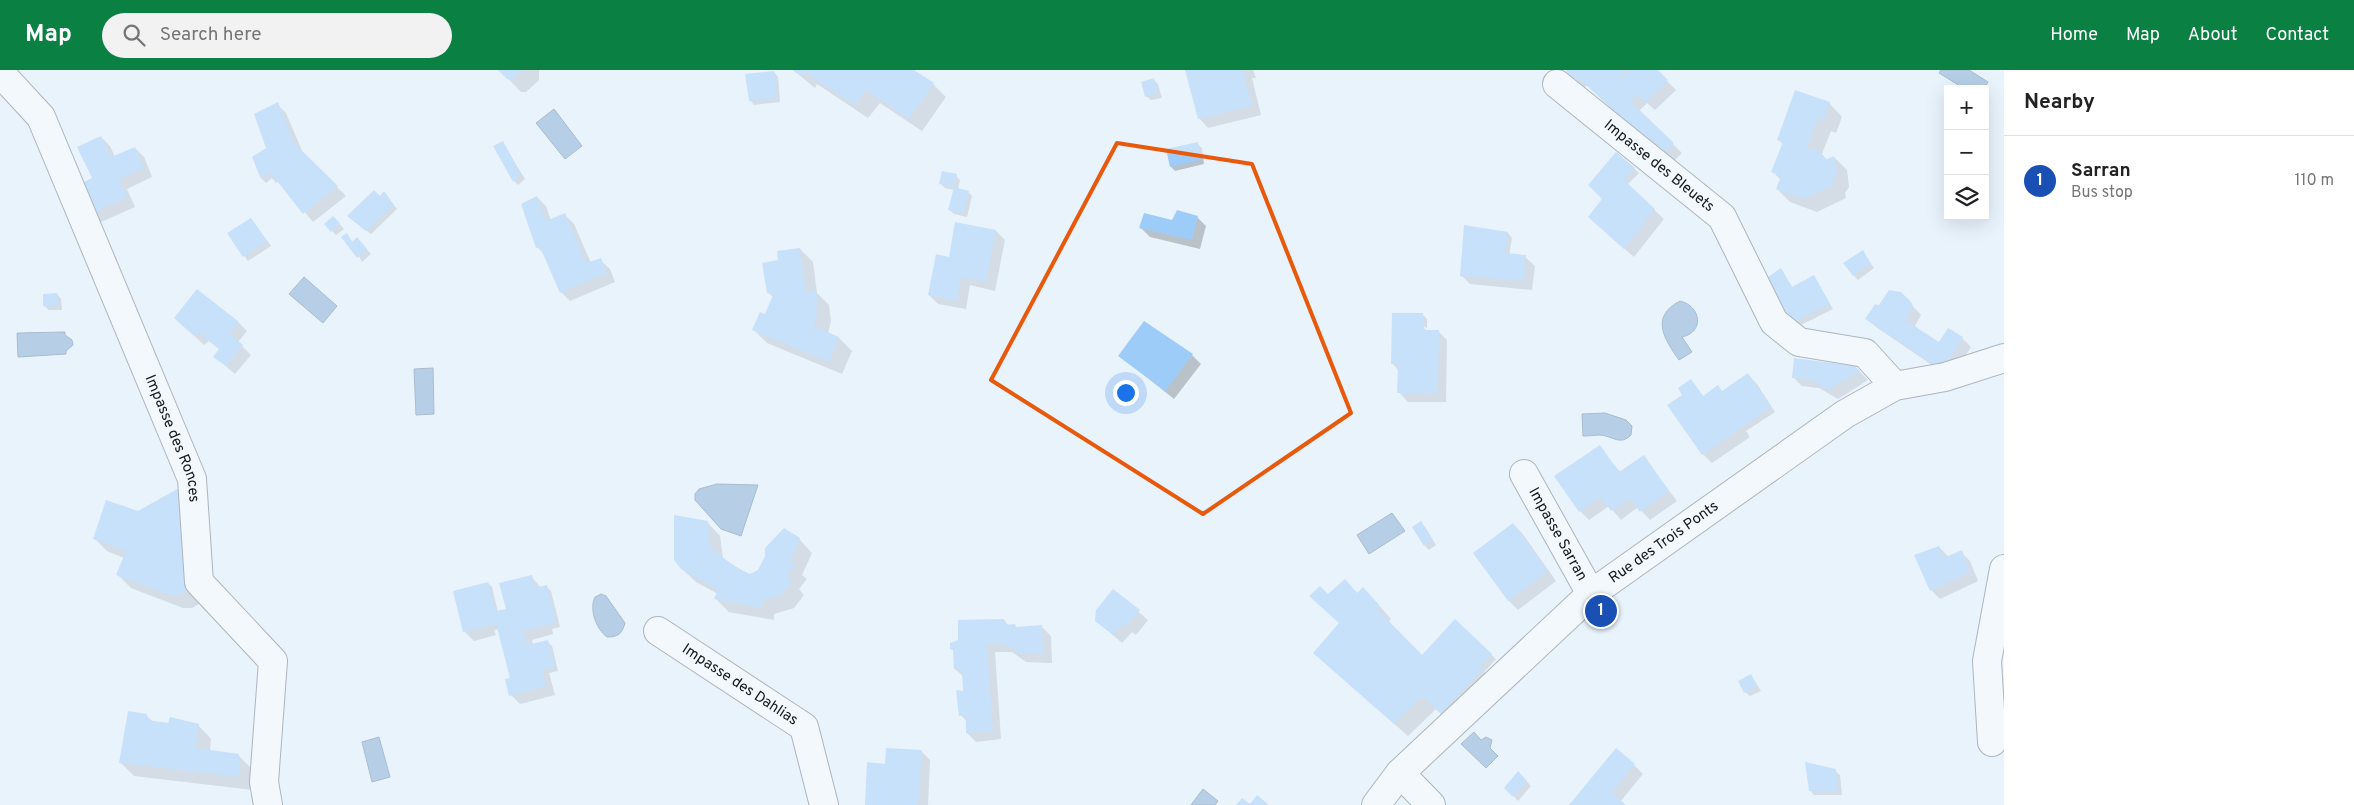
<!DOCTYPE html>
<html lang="en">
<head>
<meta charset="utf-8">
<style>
  :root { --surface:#fff; --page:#f2f2f2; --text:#222; --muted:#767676; --line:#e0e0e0; --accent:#0b8043 }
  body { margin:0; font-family:Overpass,sans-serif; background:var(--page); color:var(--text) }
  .controls { position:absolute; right:15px; top:15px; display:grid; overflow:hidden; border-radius:0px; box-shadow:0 5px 20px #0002 }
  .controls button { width:45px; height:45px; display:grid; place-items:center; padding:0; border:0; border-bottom:1px solid var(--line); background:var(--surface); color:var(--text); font:25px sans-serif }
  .you { position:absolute; left:1125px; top:322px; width:18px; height:18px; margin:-12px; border:4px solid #fff; border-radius:50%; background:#1a73e8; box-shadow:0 0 0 8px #1a73e833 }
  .badge { display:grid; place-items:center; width:32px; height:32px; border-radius:50%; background:var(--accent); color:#fff; font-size:16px; font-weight:700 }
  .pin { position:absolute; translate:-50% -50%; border:2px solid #fff; box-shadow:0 1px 5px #0006 }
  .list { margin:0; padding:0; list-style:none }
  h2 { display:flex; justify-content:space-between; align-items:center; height:65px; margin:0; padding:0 20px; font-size:21px }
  h2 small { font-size:16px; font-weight:400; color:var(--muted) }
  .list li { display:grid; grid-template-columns:32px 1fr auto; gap:15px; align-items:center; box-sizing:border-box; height:90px; padding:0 20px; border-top:1px solid var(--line) }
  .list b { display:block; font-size:19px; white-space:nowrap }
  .list p { margin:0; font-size:16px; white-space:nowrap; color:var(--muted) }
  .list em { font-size:16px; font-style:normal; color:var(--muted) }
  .icon { flex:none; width:28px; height:28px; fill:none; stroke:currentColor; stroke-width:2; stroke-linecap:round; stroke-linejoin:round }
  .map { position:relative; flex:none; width:2004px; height:735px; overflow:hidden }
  header { display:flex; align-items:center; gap:30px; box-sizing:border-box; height:70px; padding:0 25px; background:var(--accent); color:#fff }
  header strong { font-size:24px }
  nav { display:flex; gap:28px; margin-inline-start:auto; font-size:18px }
  .search { width:350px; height:45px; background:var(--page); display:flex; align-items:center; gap:12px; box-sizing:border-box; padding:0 18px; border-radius:28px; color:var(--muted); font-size:19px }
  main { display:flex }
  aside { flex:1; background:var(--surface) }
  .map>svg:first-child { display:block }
</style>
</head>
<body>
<header>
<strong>Map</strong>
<div class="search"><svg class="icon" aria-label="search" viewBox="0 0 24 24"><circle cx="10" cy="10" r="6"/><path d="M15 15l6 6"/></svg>Search here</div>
<nav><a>Home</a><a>Map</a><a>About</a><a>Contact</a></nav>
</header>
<main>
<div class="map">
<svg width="2004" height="735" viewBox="0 0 2004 735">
  <rect width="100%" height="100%" fill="#e9f3fc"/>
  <!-- water -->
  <path fill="#78a4cf" stroke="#5b7a99" d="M1941,0H1969L1988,12L1984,19H1965L1939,3Z
    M554,39L582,76L565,89L536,53Z
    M304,207L337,236L323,253L289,224Z
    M1680,231C1701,236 1705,262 1682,267L1692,282L1679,290C1665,270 1649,247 1680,231Z
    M65,262V265L72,270L73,275L66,281V284L18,287L17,263Z
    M433,298L434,344L416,345L414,299Z
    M1605,343L1626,350L1632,356L1631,365C1620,376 1613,366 1600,365C1595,365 1589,366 1583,366L1582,344Z
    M717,414L758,415L741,466L721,459L695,430V424L699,419Z
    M1392,443L1405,461L1369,484L1357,465Z
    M601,524L606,526L625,553C622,564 618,567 607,567C596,559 589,539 595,527Z
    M1474,662L1481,670L1486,667L1492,670L1490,678L1498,686L1486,698L1461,674Z
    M379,667L390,707L372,712L362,672Z
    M1203,719L1218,731L1215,735H1191Z"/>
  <!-- shadow -->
  <path fill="#0003" d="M500,0H539V10L526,22H521Z
    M793,0H912L933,14L946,27L922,61L880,33L868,48L817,14L815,18Z
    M1186,0H1253L1256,8H1252L1261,45L1208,58L1199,48Z
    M1569,0H1656L1676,20L1655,40L1647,33L1639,41L1682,83L1671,94L1588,15L1583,18Z
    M774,2L778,7L780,32L754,35L750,30Z
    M1154,10L1158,14L1162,28L1151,30L1146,26Z
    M1829,33L1842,47L1836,63L1831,61L1822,84L1827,90L1834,87L1847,100L1849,117L1845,123L1846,128L1817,142L1790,132L1777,119L1781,110L1773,102L1783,74L1778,69Z
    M277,34L286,43L303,83L346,126L313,152L279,111L276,113L272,108L266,113L262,109L254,88L267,79Z
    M101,67L110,76L115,87L135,78L144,87L152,107L127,119L135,137L101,152L92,143L93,108Z
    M502,72L525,109L518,115L514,111Z
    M1197,74L1202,78L1204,94L1175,101L1171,97Z
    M1617,83L1639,103L1627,115L1664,149L1634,187L1599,156Z
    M956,106L960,110L958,119L968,122L972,126L967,147L954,144L949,139L954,120L945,118L940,113Z
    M384,123L397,139L371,164L353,150Z
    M537,127L546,136L551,151L565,145L574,154L591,193L600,190L610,199L615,212L570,231L561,222L545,185L538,178Z
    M1197,147L1206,156L1200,179L1150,167L1141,158Z
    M251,149L271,176L248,191L229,164Z
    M338,152L344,159L336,165L332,161Z
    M996,161L1005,170L995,221L970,215L966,239L938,234L929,225L948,188Z
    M1508,163L1512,168L1509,185L1525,187L1535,196L1532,220L1470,214L1461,205Z
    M347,165L353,173L357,169L371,184L362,192Z
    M800,179L813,192L817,223L829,235L831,251L828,264L839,268L852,281L842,304L767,273L754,260L766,246L773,227L768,222L780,191Z
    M1863,183L1874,198L1858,210L1853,205Z
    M1781,200L1793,218L1814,207L1833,239L1799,256L1794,251Z
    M57,224L61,229L62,240H49L44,236Z
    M1910,233L1921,245L1914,258L1939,274L1962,268L1971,277L1951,308L1876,257L1867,248Z
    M1423,245L1427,249V258L1421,255L1427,261H1438L1447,270L1446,332H1408L1399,322V301L1392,293Z
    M238,252L247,261L238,272L251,285L235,304L215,287L220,280L209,271L204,275L185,257Z
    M1145,253L1192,285L1201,294L1174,329L1120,286Z
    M1855,297L1868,310L1838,329L1819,318L1802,316L1793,307Z
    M1748,305L1757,314L1775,342L1746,361L1750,367L1712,393L1703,384L1682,327L1691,311L1704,327L1723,322Z
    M1610,390L1621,403L1651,397L1677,431L1650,450L1638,437L1621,450L1609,436L1589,450L1580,441Z
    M106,432L206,530L192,538H183L131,518L118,505L124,488L107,481L94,468Z
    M707,452L720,466L723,489L750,505L759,501L799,469L812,483L802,505L807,509L799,519L804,525L794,538L774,544V550L729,542L716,529L718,524L696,512L682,499Z
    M1513,454L1522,463L1556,511L1518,540L1509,531L1475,483Z
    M1425,457L1436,475L1429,480L1425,476Z
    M1939,477L1948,486L1961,482L1970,491L1978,511L1940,529L1931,520Z
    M531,506L541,518L546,516L551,521L560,557L552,559L553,564L532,570L533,575L547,572L552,576L558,601L549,603L555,625L520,634L511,625V609L499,559L494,560L496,565L474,571L465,562L454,522L488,513L492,517L498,542L508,540Z
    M1345,511L1358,524L1376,532L1391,549L1388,552L1422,586L1455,551L1496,589L1484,602L1495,613L1455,656L1436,639L1408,666L1314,583L1340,553L1328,526Z
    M1114,521L1148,550L1136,565L1132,562L1122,573L1096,550Z
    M1004,550L1009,556H1015L1017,558L1042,557L1051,566L1052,593L1026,592L1012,582H995L1001,669L976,672L967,663V652L961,645L965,622L964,607L955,599L954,581L951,578Z
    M1751,605L1761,621L1750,626L1745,622Z
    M146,645L153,652L198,655L211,669L210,681L238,685L251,698L253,720L134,706L121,693Z
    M921,681L930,690L928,735H866L886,695Z
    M1634,695L1643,704L1620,732L1624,735H1571Z
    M1835,701L1840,705L1842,725H1814L1810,720Z
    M1519,703L1531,716L1518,731L1506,718Z"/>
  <!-- building -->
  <path fill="#9eccf8" d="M498,0H522L513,9H507Z
    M793,0H914L934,13L909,49L866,20L855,35L804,2L801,6Z
    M1185,0H1243L1252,36L1198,49Z
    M1567,0H1627L1620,8L1621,9L1630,0H1658L1668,10L1645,32L1637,25L1631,32L1674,73L1661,86L1578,7L1573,10L1566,1Z
    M774,1L777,28L749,31L745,4Z
    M1154,8L1158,23L1145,27L1141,12Z
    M1795,20L1830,32L1823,51L1818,48L1806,80H1819L1821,85L1827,89L1834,86L1837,104L1833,109V115L1803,129L1776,119L1781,106L1771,102L1783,72L1777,70Z
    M278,32L294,73L338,116L303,144L270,102L261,109L252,87L266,78L254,44Z
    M101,66L111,87L135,77L144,98L119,109L127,127L91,144L80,114L92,108L77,77Z
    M503,71L521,104L513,112L493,76Z
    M1198,72L1201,90L1170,97L1166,79Z
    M1616,82L1635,98L1624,110L1655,139L1624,179L1588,147L1602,129L1588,115Z
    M942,101L957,104L954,117L939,114Z
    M954,117L969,121L963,143L948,140Z
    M374,120L380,126L384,121L394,135L366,161L347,146Z
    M537,126L546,151L565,143L586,193L601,188L607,203L560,223L540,177L536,178L521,134Z
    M1177,140L1198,146L1192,170L1139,158L1144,143L1172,150Z
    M333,146L340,153L331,162L324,154Z
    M251,148L267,171L243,187L227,163Z
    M955,152L996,160L986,212L961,207L957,231L928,225L936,184L949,187Z
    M1464,155L1508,162L1505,183L1526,185L1524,211L1460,206Z
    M347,163L352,172L357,167L367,179L357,188L341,167Z
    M800,178L806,222L816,220L818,237L816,243L818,244L813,256L839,267L829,292L752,260L760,242L765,244L773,225L767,223L762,193L778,190L777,181Z
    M1863,180L1871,194L1853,206L1843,193Z
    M1781,198L1792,217L1814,205L1830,234L1793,252L1783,238L1768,207Z
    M197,219L239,252L229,263L243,275L226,296L213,287L219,279L199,263L194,266L174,248Z
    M1889,220L1901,222L1911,232L1913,236L1905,250L1939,272L1948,258L1963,267L1942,300L1865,249L1875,234L1879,235Z
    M57,223L58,236H43V224Z
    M1392,243H1423L1424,260H1439L1438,324L1397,323L1398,294H1391Z
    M1144,251L1193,284L1165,321L1118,286Z
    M1794,288L1855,296L1860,301L1828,320L1809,309L1792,308Z
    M1748,303L1771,337L1702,385L1667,335L1682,325L1678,318L1691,309L1703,326L1718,315L1722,321Z
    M1600,375L1619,402L1644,385L1669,421L1640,442L1630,428L1611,441L1600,427L1579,442L1554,406Z
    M179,418L190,505L194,517L178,525H169L116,505L126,481L93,469L106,430L138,441Z
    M674,445L708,451L710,475L713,480L737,498L750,504L758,500L765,486V478L784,458L800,468L790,491L795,495L787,505L792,512L781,525L762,531L761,538L714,529L718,520L681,499L674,490Z
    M1421,451L1433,470L1424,476L1412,457Z
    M1513,453L1548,501L1508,531L1473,483Z
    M1939,476L1944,488L1962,480L1970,502L1930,521L1914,485Z
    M532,505L535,518L547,515L556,553L523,561L527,575L548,570L555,597L542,600L546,616L509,626L505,609L510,608L496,554L463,562L453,521L488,512L496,541L506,539L499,513Z
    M1345,509L1357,523L1363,517L1379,535L1376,538L1422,585L1455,549L1492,584L1480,597L1483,599L1441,644L1422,626L1394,654L1313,583L1339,553L1309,526L1320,516L1328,524Z
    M1113,519L1140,540L1126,557L1123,554L1113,565L1095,551L1096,540Z
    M1004,549L1005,555L1015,554L1016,557L1042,555L1043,584H1016V578H1006V573L987,574L993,661L966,663V645L959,646L956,620L963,621L962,600L954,599L953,580L950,579V573L958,570V550Z
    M1751,604L1757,616L1744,623L1738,611Z
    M128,641L147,644V650L168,653L170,647L199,654L196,678L239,684L240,707L119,693Z
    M886,678L922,680L918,735H865L867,692L885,694Z
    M1616,678L1635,694L1612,723L1626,735H1569Z
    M1805,692L1836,699L1838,721H1809Z
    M1518,701L1527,711L1513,727L1504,718Z
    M1257,725L1269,735H1236L1242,728L1250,734Z"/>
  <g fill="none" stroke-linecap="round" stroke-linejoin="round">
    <!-- minor casing -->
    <g stroke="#636b74" stroke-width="30">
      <g id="minor">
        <path id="s1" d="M5,8L41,47L192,409L199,512L273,591L264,712L268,735"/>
        <path id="s2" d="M1557,14L1722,147L1774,252L1799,272L1865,283L1895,316"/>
        <path id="s3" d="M1524,404L1591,524"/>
        <path id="s4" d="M658,561L804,657L824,735"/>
        <path d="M1992,672L1987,591L2004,499"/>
        <path d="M1400,703L1431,735"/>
        <path id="s5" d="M1376,735L1400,703L1591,524L1845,344L1895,316L1945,307L2004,288"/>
      </g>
    </g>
    <!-- minor -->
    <use href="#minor" stroke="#fff" stroke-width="28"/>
  </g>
  <!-- marked area -->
  <path d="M0 0H2004V735H0ZM1117,73L1252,94L1351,343L1203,444L991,310Z" fill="#e9f3fc" fill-opacity=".55" fill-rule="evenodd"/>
  <path fill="none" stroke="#e8590c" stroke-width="4" stroke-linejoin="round" d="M1117,73L1252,94L1351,343L1203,444L991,310Z"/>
  <g text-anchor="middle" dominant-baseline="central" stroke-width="4" stroke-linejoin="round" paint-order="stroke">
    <!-- street labels -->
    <g font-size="15" fill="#16191c" stroke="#fff">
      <text stroke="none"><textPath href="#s2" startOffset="131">Impasse des Bleuets</textPath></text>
      <text stroke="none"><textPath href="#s1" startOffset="401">Impasse des Ronces</textPath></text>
      <text stroke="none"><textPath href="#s3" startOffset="69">Impasse Sarran</textPath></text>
      <text stroke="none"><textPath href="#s5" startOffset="391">Rue des Trois Ponts</textPath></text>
      <text stroke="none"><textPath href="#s4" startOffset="98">Impasse des Dahlias</textPath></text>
    </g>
  </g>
</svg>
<div class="controls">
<button>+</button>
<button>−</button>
<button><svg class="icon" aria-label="layers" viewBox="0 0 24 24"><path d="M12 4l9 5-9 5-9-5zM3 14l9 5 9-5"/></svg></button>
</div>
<div class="you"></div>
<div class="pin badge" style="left:1601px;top:541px;background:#1a4fb4">1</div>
</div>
<aside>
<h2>Nearby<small></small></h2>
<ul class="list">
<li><span class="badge" style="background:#1a4fb4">1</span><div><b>Sarran</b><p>Bus stop</p></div><em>110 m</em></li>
</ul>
</aside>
</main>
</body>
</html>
